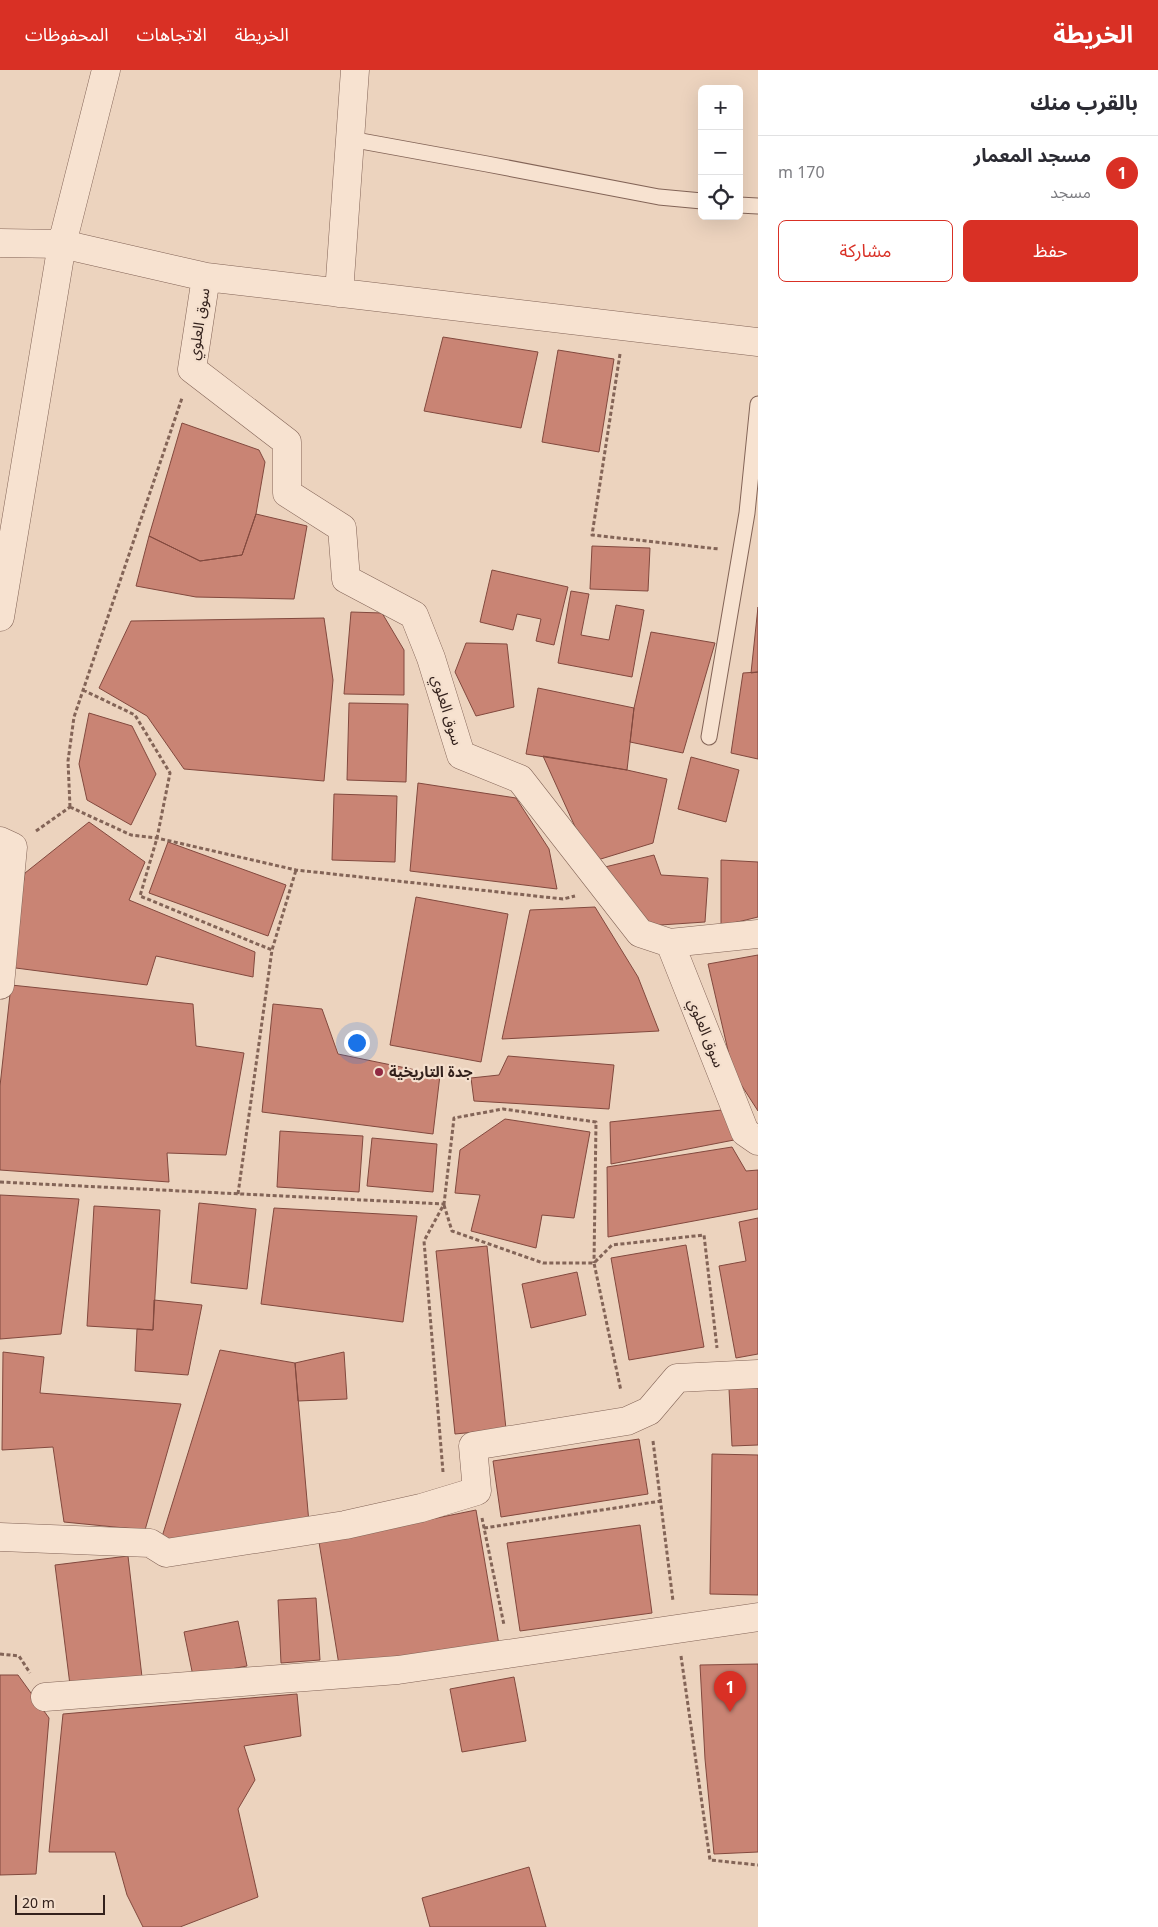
<!DOCTYPE html>
<html lang="ar">
<head>
<meta charset="utf-8">
<style>
  :root { --surface:#fff; --page:#f2f2f3; --text:#2b2b33; --muted:#7c7c81; --line:#e1e1e2; --accent:#d93025 }
  body { margin:0; font-family:Georgia,"Noto Sans Arabic",serif; background:var(--page); color:var(--text); direction:rtl }
  .controls { position:absolute; right:15px; top:15px; display:grid; overflow:hidden; border-radius:8px; box-shadow:0 5px 20px #0002 }
  .controls button { width:45px; height:45px; display:grid; place-items:center; padding:0; border:0; border-bottom:1px solid var(--line); background:var(--surface); color:var(--text); font:25px sans-serif }
  .scale { position:absolute; left:15px; bottom:12px; width:90px; box-sizing:border-box; padding-left:5px; border:2px solid #33211c; border-top:0; font-size:14px; line-height:18px; white-space:nowrap; color:#33211c; -webkit-text-stroke:4px #f4dfcd; paint-order:stroke }
  .you { position:absolute; left:356px; top:972px; width:18px; height:18px; margin:-12px; border:4px solid #fff; border-radius:50%; background:#1a73e8; box-shadow:0 0 0 8px #1a73e833 }
  .badge { display:grid; place-items:center; width:32px; height:32px; border-radius:50%; background:var(--accent); color:#fff; font-size:16px; font-weight:700 }
  .pin { position:absolute; translate:-50% -41px; filter:drop-shadow(0 1px 2px #0008) }
  .pin::after { content:''; position:absolute; top:26px; width:18px; height:15px; background:inherit; clip-path:polygon(0 0,100% 0,50% 100%) }
  .list { margin:0; padding:0; list-style:none }
  h2 { display:flex; justify-content:space-between; align-items:center; height:65px; margin:0; padding:0 20px; font-size:21px }
  h2 small { font-size:16px; font-weight:400; color:var(--muted) }
  .list li { display:grid; grid-template-columns:32px 1fr auto; gap:15px; align-items:center; box-sizing:border-box; height:70px; padding:0 20px; border-top:1px solid var(--line) }
  .list b { display:block; font-size:19px; white-space:nowrap }
  .list p { margin:0; font-size:16px; white-space:nowrap; color:var(--muted) }
  .list em { font-size:16px; font-style:normal; color:var(--muted) }
  .actions { display:flex; gap:10px; padding:15px 20px }
  .actions a { flex:1; padding:11px 0; border:1px solid var(--accent); border-radius:8px; text-align:center; font-size:18px; color:var(--accent) }
  .actions .main { background:var(--accent); color:#fff }
  .icon { flex:none; width:28px; height:28px; fill:none; stroke:currentColor; stroke-width:2; stroke-linecap:round; stroke-linejoin:round }
  .map { position:relative; flex:none; width:758px; height:1857px; overflow:hidden; direction:ltr }
  header { display:flex; align-items:center; gap:30px; box-sizing:border-box; height:70px; padding:0 25px; background:var(--accent); color:#fff }
  header strong { font-size:24px }
  nav { display:flex; gap:28px; margin-inline-start:auto; font-size:18px }
  main { display:flex }
  aside { flex:1; background:var(--surface) }
  .map>svg:first-child { display:block }
</style>
</head>
<body>
<header>
<strong>الخريطة</strong>
<nav><a>الخريطة</a><a>الاتجاهات</a><a>المحفوظات</a></nav>
</header>
<main>
<aside>
<h2>بالقرب منك<small></small></h2>
<ul class="list">
<li><span class="badge">1</span><div><b>مسجد المعمار</b><p>مسجد</p></div><em>170 m</em></li>
</ul>
<div class="actions"><a class="main">حفظ</a><a>مشاركة</a></div>
</aside>
<div class="map">
<svg width="758" height="1857" viewBox="0 0 758 1857">
  <rect width="100%" height="100%" fill="#ecd3be"/>
  <!-- building -->
  <path fill="#c98474" stroke="#82493e" d="M443,267L538,282L521,358L424,341Z
    M558,280L614,289L599,382L542,372Z
    M182,353L259,380L265,392L256,444L242,485L200,491L149,466Z
    M256,444L307,456L294,529L196,527L136,516L149,466L200,491L242,485Z
    M592,476L650,478L648,521L590,519Z
    M492,500L568,517L554,575L536,571L541,549L517,544L513,560L480,552Z
    M571,521L589,524L581,565L609,570L616,535L644,540L632,607L558,593Z
    M758,537V602L751,603Z
    M351,542L382,543L404,580V625L344,624Z
    M324,548L333,610L324,711L184,699L147,646L99,618L131,551Z
    M651,562L715,573L683,683L630,672L634,638Z
    M466,573L507,574L514,637L476,646L455,602Z
    M758,602V689L731,683L743,603Z
    M538,618L634,638L627,700L526,684Z
    M349,633L408,634L406,712L347,710Z
    M89,643L132,656L156,704L131,755L87,730L79,694Z
    M543,686L627,700L667,709L653,773L591,792Z
    M691,687L739,700L726,752L678,739Z
    M418,713L516,728L549,779L557,819L410,801Z
    M334,724L397,726L395,792L332,790Z
    M89,752L145,792L129,830L255,882L253,907L156,886L147,915L8,897L25,803Z
    M168,772L286,815L268,866L149,823Z
    M654,785L661,805L708,808L705,852L645,856L605,797Z
    M721,790L758,792V847L721,856Z
    M416,827L508,844L481,992L390,975Z
    M595,837L638,907L659,961L502,969L530,840Z
    M758,885V1041L733,1002L708,894Z
    M11,915L193,934L196,976L244,983L226,1085L167,1083L169,1112L0,1100V1016Z
    M273,934L322,939L338,984L440,1005L433,1064L262,1042Z
    M508,986L614,995L609,1039L474,1031L471,1008L499,1005Z
    M722,1040L734,1070L611,1094L610,1052Z
    M505,1049L590,1062L574,1148L542,1145L536,1178L471,1161L480,1125L455,1123L460,1080Z
    M280,1061L363,1066L359,1122L277,1117Z
    M372,1068L437,1074L433,1122L367,1116Z
    M732,1077L746,1101L758,1100V1139L608,1167L607,1097Z
    M0,1125L79,1129L61,1264L0,1269Z
    M199,1133L256,1139L247,1219L191,1213Z
    M94,1136L160,1140L153,1260L87,1256Z
    M274,1138L417,1146L403,1252L261,1234Z
    M758,1148V1284L736,1288L719,1196L746,1191L739,1152Z
    M686,1175L704,1277L629,1290L611,1188Z
    M487,1176L506,1359L455,1364L436,1181Z
    M577,1202L586,1245L531,1258L522,1214Z
    M154,1230L202,1235L188,1305L135,1301L137,1259L153,1260Z
    M220,1280L295,1293L309,1453L161,1470Z
    M3,1282L44,1287L40,1323L181,1334L145,1460L64,1452L53,1377L2,1380Z
    M344,1282L347,1329L298,1331L295,1293Z
    M758,1318V1375L732,1376L729,1319Z
    M639,1369L648,1424L501,1447L493,1391Z
    M712,1384L758,1385V1525L710,1524Z
    M476,1440L499,1575L339,1595L319,1472Z
    M640,1455L652,1543L520,1561L507,1473Z
    M128,1486L142,1607L70,1615L55,1495Z
    M316,1528L320,1590L281,1593L278,1530Z
    M238,1551L247,1596L193,1606L184,1562Z
    M758,1594V1782L714,1784L705,1689L700,1595Z
    M0,1605H18L49,1648L36,1804L0,1805Z
    M514,1607L526,1671L462,1682L450,1619Z
    M297,1624L301,1666L244,1676L255,1710L238,1739L258,1827L180,1857H143L127,1825L115,1782H49L63,1644Z
    M529,1797L546,1857H430L422,1828Z"/>
  <g fill="none" stroke-linecap="round" stroke-linejoin="round">
    <!-- lane casing -->
    <g stroke="#836457" stroke-width="17">
      <path id="lane" d="M350,69L487,94L659,127L702,131
        M739,135L758,136
        M709,667L747,443L758,334"/>
    </g>
    <!-- street casing -->
    <g stroke="#836457" stroke-width="29">
      <path id="street" d="M0,173L62,174L206,207L758,272
        M206,207L192,299L287,372V423L342,458L346,509L414,545L431,588L461,685L520,709L640,863L670,873L745,1062L758,1071
        M339,223L355,0
        M0,547L62,174L106,0
        M0,771L13,777L0,915
        M670,873L758,864
        M0,1467L150,1473L166,1483L345,1455L421,1438L477,1421L473,1376L627,1351L649,1341L677,1308L758,1304
        M45,1627L398,1600L758,1547"/>
    </g>
    <!-- path -->
    <path stroke="#836457" stroke-width="3" stroke-dasharray="4 2.5" stroke-linecap="butt" d="M620,284L592,465L719,479
      M83,620L135,645L170,703L157,768L140,826L272,880
      M70,737L131,765L157,768L296,800L563,829L575,826
      M70,737L68,691L74,647L182,328
      M36,761L70,737
      M0,1112L444,1134
      M238,1124L272,880L296,800
      M444,1135L452,1161L543,1193H594L621,1321
      M595,1192L612,1175L704,1165L717,1278
      M653,1371L673,1531
      M443,1402L424,1171L444,1134L454,1048L503,1039L596,1052L594,1193
      M482,1448L504,1555
      M484,1458L661,1431
      M0,1584L19,1586L30,1603
      M681,1586L710,1790L758,1795"/>
    <!-- lane -->
    <use href="#lane" stroke="#f7e2d0" stroke-width="15"/>
    <!-- street -->
    <use href="#street" stroke="#f7e2d0" stroke-width="28"/>
  </g>
  <!-- markers -->
  <circle fill="#902942" stroke="#f4dfcd" stroke-width="2" cx="379" cy="1002" r="5"/>
  <g text-anchor="middle" dominant-baseline="central" stroke-width="4.5" stroke-linejoin="round" paint-order="stroke">
    <!-- street labels -->
    <g font-size="15" fill="#33211c" stroke="#f4dfcd">
      <text transform="translate(199 254) rotate(-81)">سوق العلوي</text>
      <text transform="translate(447 640) rotate(73)">سوق العلوي</text>
      <text transform="translate(706 963) rotate(68)">سوق العلوي</text>
    </g>
    <!-- poi labels -->
    <g font-size="15" font-weight="bold" fill="#33211c" stroke="#f4dfcd" text-anchor="start">
      <text x="389" y="1002">جدة التاريخية</text>
    </g>
  </g>
</svg>
<div class="controls">
<button>+</button>
<button>−</button>
<button><svg class="icon" aria-label="locate" viewBox="0 0 24 24"><circle cx="12" cy="12" r="6"/><path d="M12 2v4M12 18v4M2 12h4M18 12h4"/></svg></button>
</div>
<div class="scale">20 m</div>
<div class="you"></div>
<div class="pin badge" style="left:730px;top:1642px">1</div>
</div>
</main>
</body>
</html>
